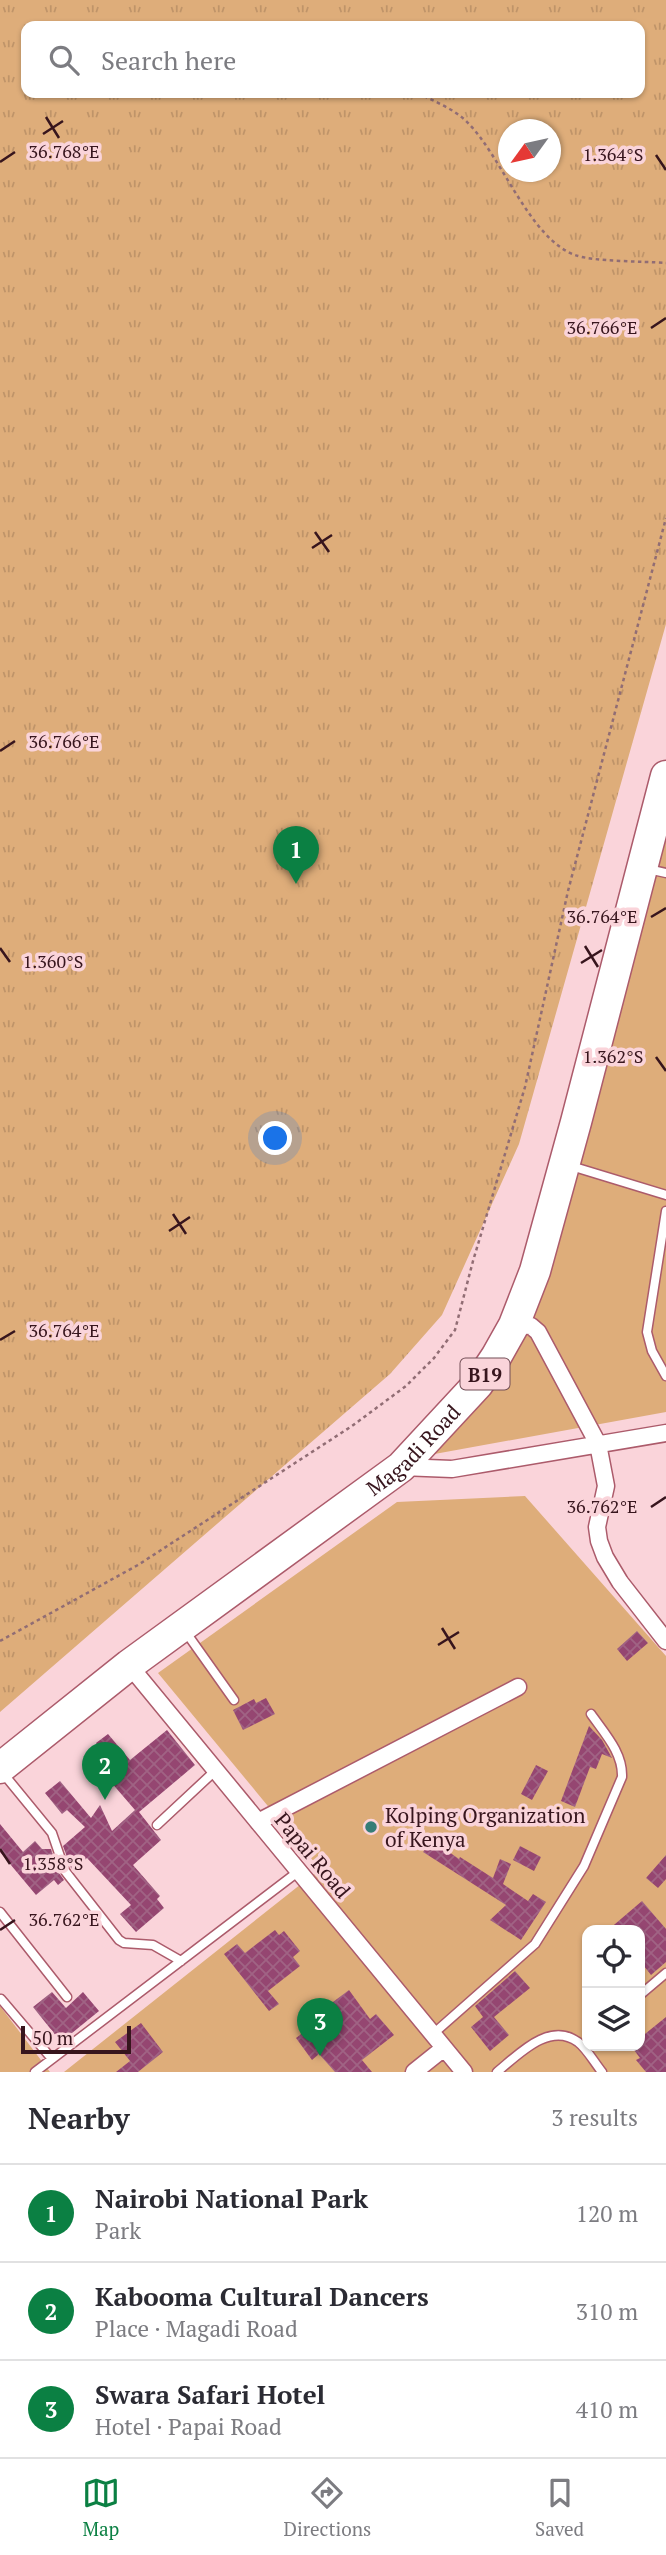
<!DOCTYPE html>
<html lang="en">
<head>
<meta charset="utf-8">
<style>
  :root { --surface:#fff; --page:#f2f2f3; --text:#2b2b33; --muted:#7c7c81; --line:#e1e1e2; --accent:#0b8043 }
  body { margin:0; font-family:"PT Serif",serif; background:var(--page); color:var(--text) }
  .controls { position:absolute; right:21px; bottom:21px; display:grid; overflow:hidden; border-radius:14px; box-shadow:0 2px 5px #0004 }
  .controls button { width:63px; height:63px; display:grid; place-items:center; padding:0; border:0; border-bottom:2px solid var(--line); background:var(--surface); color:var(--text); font:35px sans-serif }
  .compass { position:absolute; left:498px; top:119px; width:63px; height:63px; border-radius:50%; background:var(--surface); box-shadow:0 2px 5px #0004; rotate:237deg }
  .scale { position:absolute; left:21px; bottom:18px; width:110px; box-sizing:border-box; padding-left:7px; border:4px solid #37151d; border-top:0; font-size:19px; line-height:24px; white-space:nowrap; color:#37151d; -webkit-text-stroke:5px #fad4da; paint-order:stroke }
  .you { position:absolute; left:276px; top:1139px; width:24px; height:24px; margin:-18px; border:5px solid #fff; border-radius:50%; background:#1a73e8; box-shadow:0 0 0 10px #1a73e833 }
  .badge { display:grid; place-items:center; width:46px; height:46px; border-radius:50%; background:var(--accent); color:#fff; font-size:23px; font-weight:700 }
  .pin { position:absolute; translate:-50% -58px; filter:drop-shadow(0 2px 4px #0008) }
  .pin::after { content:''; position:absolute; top:37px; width:24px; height:21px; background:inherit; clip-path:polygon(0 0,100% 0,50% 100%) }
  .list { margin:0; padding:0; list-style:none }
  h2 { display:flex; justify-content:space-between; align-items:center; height:91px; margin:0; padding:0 28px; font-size:30px }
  h2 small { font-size:23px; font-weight:400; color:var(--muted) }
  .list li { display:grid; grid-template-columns:46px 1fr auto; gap:21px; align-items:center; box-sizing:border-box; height:98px; padding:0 28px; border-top:2px solid var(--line) }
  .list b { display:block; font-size:26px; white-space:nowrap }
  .list p { margin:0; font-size:23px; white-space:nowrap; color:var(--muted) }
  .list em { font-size:23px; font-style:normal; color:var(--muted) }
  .icon { flex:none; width:38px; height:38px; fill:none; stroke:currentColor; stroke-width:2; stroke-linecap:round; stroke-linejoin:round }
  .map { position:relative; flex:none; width:666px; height:2072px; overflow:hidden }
  .search { position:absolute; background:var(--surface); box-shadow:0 2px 5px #0004; left:21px; right:21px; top:21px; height:77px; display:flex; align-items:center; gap:18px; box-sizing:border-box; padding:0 24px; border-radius:14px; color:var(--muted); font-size:26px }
  .sheet { height:385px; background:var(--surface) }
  nav { display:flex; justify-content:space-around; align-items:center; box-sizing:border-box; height:98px; border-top:2px solid var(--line); background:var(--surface); font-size:19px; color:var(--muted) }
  nav a { display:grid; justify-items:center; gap:4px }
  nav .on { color:var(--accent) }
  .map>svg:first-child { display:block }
</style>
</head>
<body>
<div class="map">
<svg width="666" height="2072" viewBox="0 0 666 2072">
  <defs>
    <pattern id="park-tufts" width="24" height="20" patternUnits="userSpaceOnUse" patternTransform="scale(1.75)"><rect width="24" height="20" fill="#dead7a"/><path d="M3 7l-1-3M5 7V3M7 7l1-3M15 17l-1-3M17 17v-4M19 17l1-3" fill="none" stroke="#bf9469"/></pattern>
    <pattern id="building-cross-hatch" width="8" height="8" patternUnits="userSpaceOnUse" patternTransform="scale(1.75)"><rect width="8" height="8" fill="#954671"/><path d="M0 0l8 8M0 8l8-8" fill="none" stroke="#a06384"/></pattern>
  </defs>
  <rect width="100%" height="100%" fill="#fad4da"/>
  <!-- park -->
  <path fill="url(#park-tufts)" fill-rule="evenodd" d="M0,0H666V624L519,1144L442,1315L390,1374L0,1712ZM26,26H640V93H26ZM508,130H550V172H508Z"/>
  <!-- garden -->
  <path fill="#dead7a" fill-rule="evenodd" d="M666,836V1412L429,1455L507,1362L600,1080Z
    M525,1496L666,1656V2072H64L320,1869L158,1673L397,1502ZM587,1930H640V2046H587Z
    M0,2006L50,2072H0Z"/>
  <!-- building -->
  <path fill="url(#building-cross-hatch)" d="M637,1631L648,1643L627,1661L617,1649Z
    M266,1698L275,1714L243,1730L233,1710L254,1699L256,1703Z
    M589,1726L602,1740L612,1758L602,1754L596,1769L590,1767L575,1807L561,1801Z
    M167,1730L195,1765L139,1812L161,1840L133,1865L160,1896L157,1899L164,1908L136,1932L120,1914L131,1905L87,1858L73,1870L71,1868L63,1846L85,1827L67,1810L62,1814L45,1793L60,1781L91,1818L100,1805L112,1831L135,1810L110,1781L112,1779L98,1759L104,1755L96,1743L108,1734L130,1760Z
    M536,1765L548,1771L532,1800L521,1794Z
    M0,1824L23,1852L35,1841L42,1849H51L59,1873L64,1880L58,1885L54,1880L36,1895L0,1852Z
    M432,1840L459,1859L460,1857L493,1878L500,1859L511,1864L503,1884L528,1901L533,1894L546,1902L521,1940L490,1920L506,1905L423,1852Z
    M520,1846L541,1857L534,1871L513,1860Z
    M666,1855V1879L658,1888L646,1878Z
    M642,1901L666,1929V1962L651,1975L640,1961V1930H608Z
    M275,1930L279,1935L284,1931L300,1951L293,1957L300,1966L268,1991L279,2004L269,2011L224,1954L237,1944L245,1953Z
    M515,1971L530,1988L494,2017L509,2035L490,2051L471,2027L483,2017L475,2006Z
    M349,1990L370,2019L376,2014L394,2035L362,2060L372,2072H335L319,2054L312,2060L296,2038L329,2013L325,2008Z
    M52,1992L66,2008L83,1992L99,2011L61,2042L33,2007Z
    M666,2017V2072H646L636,2060L640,2058L631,2046H640V2038Z
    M141,2023L163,2052L138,2072H116L130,2061L115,2042Z"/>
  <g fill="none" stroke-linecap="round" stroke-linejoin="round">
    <!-- lane casing -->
    <g stroke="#ac5b6b" stroke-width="11">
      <path id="lane" d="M648,869L666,873
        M571,1166L666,1195
        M666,1211L647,1332L652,1351L666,1376
        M185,1631L234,1700
        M2,1772L52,1833L65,1871L119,1940L124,1943L153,1945L181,1961
        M157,1825L216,1770
        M0,1912L67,1997
        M640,1995L666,1973
        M1,1999L52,2059
        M433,2034L535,1944L584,1866L622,1777C623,1753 605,1734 591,1714
        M35,2072L299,1871
        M497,2072C518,2055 549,2021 578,2042C587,2049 594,2062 602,2072"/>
    </g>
    <!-- street casing -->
    <g stroke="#ac5b6b" stroke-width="19">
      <path id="street" d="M514,1325L531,1326L538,1332L598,1444L606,1486L597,1527L599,1541L605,1557L620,1582L666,1641
        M401,1467L452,1469L666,1433
        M129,1665L464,2072
        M258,1822L518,1687
        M414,2072L444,2048"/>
    </g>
    <!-- highway casing -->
    <g stroke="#ac5b6b" stroke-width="33">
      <g id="highway">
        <path id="s1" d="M0,1768L129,1665L401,1467L478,1384L496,1357L514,1325L535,1271L576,1122L666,776"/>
      </g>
    </g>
    <!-- path -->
    <path stroke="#916d74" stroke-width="2.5" stroke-dasharray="3.5 3.5" stroke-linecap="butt" d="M418,93C435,102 455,109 468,123C502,157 530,239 575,255C594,262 643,261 666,263
      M0,1641L138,1565L352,1426L406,1386L434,1358L455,1330L473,1261L525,1087L568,891L666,518"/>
    <!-- lane -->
    <use href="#lane" stroke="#fff" stroke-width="8"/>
    <!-- street -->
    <use href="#street" stroke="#fff" stroke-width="16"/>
    <!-- highway -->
    <use href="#highway" stroke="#fff" stroke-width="30"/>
  </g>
  <!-- ticks -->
  <path fill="none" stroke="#37151d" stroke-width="2.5" d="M46,117L59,138M43,134L63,121M656,155L666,170M0,162L15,152M651,328L666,318M315,532L329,552M312,548L332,535M0,751L15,741M651,917L666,908M585,946L598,967M0,948L10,962M581,963L602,950M656,1057L666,1071M173,1214L186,1234M169,1231L190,1217M0,1340L15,1331M651,1507L666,1497M442,1628L455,1649M438,1645L459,1632M0,1849L10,1864M0,1930L15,1920"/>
  <!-- markers -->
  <circle fill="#357d77" stroke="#fad4da" stroke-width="2.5" cx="371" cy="1827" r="7"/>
  <g text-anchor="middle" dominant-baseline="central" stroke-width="7" stroke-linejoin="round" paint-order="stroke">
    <!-- shield labels -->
    <rect fill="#fad4da" stroke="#724e56" stroke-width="2" x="460.5" y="1358.5" width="49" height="31" rx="5"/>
    <g font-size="19" font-weight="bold" fill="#37151d">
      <text x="485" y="1374">B19</text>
    </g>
    <!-- street labels -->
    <g font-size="21" fill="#37151d" stroke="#fad4da">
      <text stroke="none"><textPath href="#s1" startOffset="522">Magadi Road</textPath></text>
      <text transform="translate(313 1855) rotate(50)">Papai Road</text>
    </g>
    <!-- poi labels -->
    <g font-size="21" fill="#37151d" stroke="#fad4da" text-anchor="start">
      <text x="385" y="1815">Kolping Organization<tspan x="385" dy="24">of Kenya</tspan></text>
    </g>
  </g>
  <g font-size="18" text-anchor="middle" fill="#37151d" stroke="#fad4da" stroke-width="7" stroke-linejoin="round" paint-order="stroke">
    <text x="64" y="158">36.768°E</text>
    <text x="613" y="161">1.364°S</text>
    <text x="602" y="334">36.766°E</text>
    <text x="64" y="748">36.766°E</text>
    <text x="602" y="923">36.764°E</text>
    <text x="53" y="968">1.360°S</text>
    <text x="613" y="1063">1.362°S</text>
    <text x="64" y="1337">36.764°E</text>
    <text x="602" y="1513">36.762°E</text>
    <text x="53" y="1870">1.358°S</text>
    <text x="64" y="1926">36.762°E</text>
  </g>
</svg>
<div class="controls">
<button><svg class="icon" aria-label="locate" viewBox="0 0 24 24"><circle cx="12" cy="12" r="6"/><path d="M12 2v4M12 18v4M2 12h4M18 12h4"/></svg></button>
<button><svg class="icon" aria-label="layers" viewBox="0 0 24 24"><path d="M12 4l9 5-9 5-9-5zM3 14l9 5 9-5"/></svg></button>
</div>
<svg class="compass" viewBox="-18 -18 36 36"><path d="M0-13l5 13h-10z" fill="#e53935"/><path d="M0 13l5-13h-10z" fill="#7c7c81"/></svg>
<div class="scale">50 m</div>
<div class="you"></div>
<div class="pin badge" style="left:296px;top:884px">1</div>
<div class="pin badge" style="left:105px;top:1800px">2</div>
<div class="pin badge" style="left:320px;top:2056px">3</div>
<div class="search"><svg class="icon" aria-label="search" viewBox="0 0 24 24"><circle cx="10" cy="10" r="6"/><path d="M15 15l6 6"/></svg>Search here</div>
</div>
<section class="sheet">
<h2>Nearby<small>3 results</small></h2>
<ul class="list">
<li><span class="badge">1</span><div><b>Nairobi National Park</b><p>Park</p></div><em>120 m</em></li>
<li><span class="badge">2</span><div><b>Kabooma Cultural Dancers</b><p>Place · Magadi Road</p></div><em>310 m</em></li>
<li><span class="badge">3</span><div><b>Swara Safari Hotel</b><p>Hotel · Papai Road</p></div><em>410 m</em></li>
</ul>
</section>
<nav>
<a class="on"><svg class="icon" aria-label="map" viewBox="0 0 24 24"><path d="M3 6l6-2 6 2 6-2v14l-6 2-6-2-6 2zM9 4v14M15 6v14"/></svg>Map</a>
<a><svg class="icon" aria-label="directions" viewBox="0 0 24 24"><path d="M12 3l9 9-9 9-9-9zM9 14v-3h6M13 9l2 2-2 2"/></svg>Directions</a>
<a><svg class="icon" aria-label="saved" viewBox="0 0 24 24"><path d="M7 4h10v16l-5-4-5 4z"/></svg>Saved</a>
</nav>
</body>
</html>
